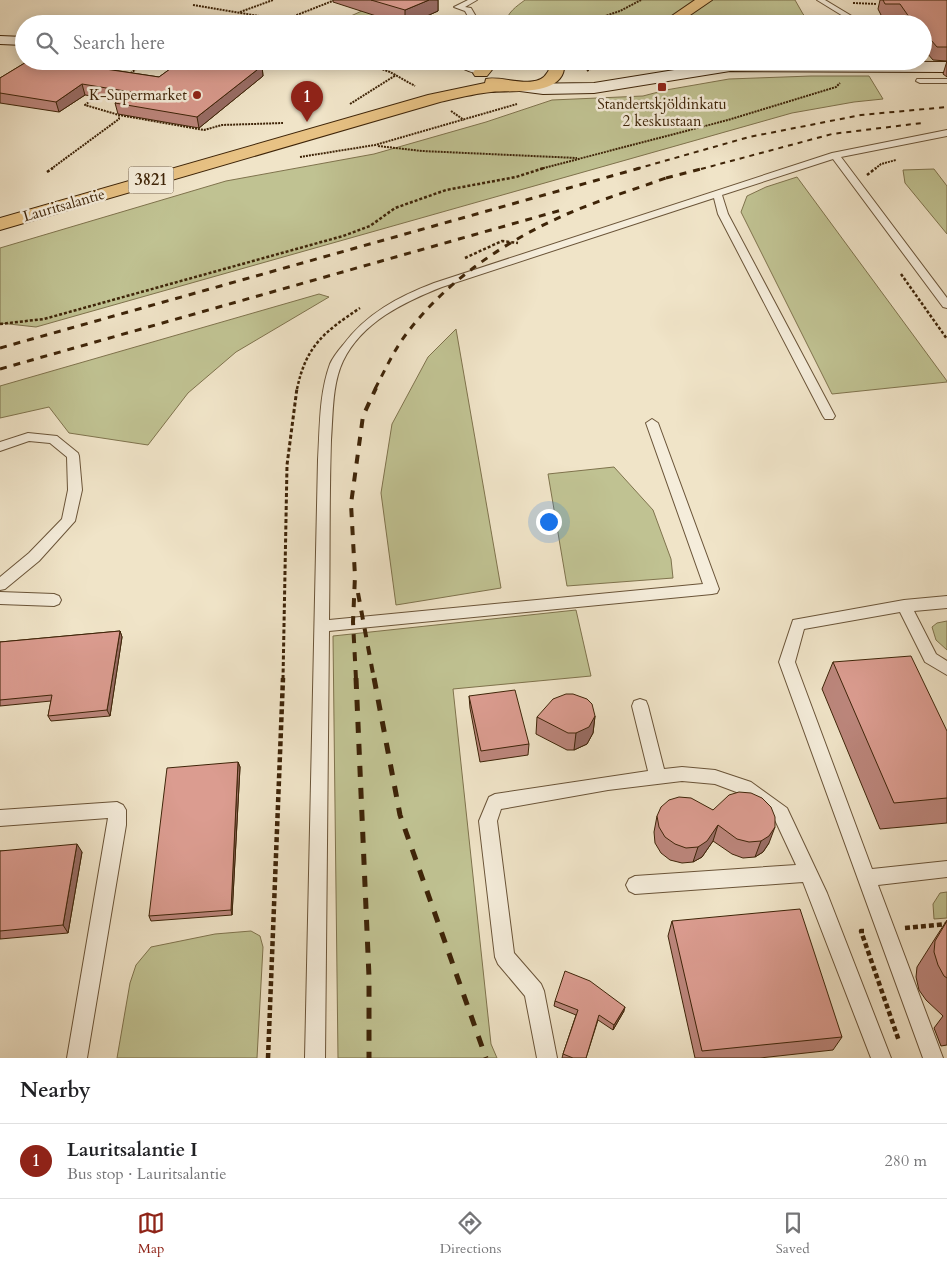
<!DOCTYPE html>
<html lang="en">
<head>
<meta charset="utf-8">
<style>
  :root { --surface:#fff; --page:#f6f6f6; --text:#202124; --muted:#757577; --line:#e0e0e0; --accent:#8f2418 }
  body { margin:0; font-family:Cardo,serif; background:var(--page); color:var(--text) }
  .you { position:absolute; left:548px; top:521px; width:18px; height:18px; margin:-12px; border:4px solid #fff; border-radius:50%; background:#1a73e8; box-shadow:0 0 0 8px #1a73e833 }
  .badge { display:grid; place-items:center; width:32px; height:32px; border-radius:50%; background:var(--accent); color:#fff; font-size:16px; font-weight:700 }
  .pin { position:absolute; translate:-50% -41px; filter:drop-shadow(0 1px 2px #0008) }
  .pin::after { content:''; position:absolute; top:26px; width:18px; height:15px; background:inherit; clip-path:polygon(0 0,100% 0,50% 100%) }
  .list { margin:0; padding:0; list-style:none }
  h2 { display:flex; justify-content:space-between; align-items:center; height:65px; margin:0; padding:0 20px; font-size:21px }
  h2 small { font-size:16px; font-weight:400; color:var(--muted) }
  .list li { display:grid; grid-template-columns:32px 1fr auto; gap:15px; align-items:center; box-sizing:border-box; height:75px; padding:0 20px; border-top:1px solid var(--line) }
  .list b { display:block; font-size:19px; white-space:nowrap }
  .list p { margin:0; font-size:16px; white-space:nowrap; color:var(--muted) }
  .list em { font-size:16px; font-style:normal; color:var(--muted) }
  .icon { flex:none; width:28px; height:28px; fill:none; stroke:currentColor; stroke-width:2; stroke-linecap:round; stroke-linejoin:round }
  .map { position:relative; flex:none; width:947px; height:1058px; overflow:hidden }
  .search { position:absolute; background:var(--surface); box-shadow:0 2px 12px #0003; left:15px; right:15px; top:15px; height:55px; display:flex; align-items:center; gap:12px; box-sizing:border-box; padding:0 18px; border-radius:28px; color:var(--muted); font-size:19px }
  .sheet { height:140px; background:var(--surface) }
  nav { display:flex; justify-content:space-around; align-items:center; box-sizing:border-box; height:70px; border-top:1px solid var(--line); background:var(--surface); font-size:14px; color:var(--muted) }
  nav a { display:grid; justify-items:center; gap:2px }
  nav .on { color:var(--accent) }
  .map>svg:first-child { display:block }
</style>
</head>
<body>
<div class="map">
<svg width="947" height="1058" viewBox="0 0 947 1058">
  <rect width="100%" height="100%" fill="#f0e4c8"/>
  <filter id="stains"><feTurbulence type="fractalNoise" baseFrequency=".004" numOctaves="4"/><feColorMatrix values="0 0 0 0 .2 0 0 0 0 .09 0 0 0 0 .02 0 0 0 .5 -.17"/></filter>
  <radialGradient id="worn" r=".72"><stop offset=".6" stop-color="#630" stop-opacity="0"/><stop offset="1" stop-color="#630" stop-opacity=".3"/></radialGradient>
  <!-- green -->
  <path fill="#c0c292" stroke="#7f734d" d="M428,0L372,24H333L373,6Z
    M525,0H795L803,14L813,24H506C506,13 517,6 525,0Z
    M811,76H869L883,99L854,102L792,113L36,327L0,323V248L226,181L374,154L486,122L552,100L643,96L666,90L729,79Z
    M934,169L947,186V234L905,183L903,170Z
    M797,177L947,381V382L832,394L741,212L747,196L766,187Z
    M319,294L329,297L236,352L188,393L148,445L69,433L49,407L0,418V386Z
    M456,329L501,588L396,605L381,493L392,424L428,357Z
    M614,467L653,510L671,559L673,578L567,586L548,474Z
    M576,610L591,676L453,689L491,1044L497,1058H338L333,636Z
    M947,621V650L936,640L932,627L937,623Z
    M947,892V918L934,919L933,904L940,893Z
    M251,931L260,936L263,947L257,1058H117L130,983L136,965L151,947L215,934Z"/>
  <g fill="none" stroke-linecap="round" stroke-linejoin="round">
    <!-- lane casing -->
    <g stroke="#6a5438" stroke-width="2">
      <path id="lane" d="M468,0H477L465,7L471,8L478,20L476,24H469L470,20L465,11L454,7Z
        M817,0H825L865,24H856Z
        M388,21L397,24H388Z
        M917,79H947V83H920L916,81Z
        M947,130V136L841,157L947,298V308L943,307L833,159L722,195L728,214L835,416L833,419H825L823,416L718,214L714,198L442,287C404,302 362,322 343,361C332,384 333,415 331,440C329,500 330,560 329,620L703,584L646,423L652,419L658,423L719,589L717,593L712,594L329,631L325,1058H305L318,460C320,428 319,394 330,364C333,357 338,351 343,345C367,313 398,297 434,283L832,153Z
        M28,433L57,436L78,453L79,456L82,490L75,521L39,561L5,589L0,590V577L29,553L62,519L68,490L67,457L50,443L29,441L0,451V442Z
        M0,592L54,594L59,596L61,600L59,604L54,606L0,604Z
        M947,596V608L914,611L936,654L947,661V675L925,662L900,612L804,629L795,662L872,869L947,861V877L878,885L943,1058H923L779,662L793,620L904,600Z
        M640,699L646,701L648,706L664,769L682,767L715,770L751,782L787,808L827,893L891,1058H871L803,882L635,894L629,891L626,885L629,879L635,876L796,865L775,820L739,793L715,784L682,781L608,790L501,809L497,821L514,953L541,984L544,991L557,1058H537L525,996L498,964L495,957L479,821L489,797L495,794L648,771L632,706L634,701Z
        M117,802L123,805L126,810V825L87,1058H67L108,818L0,826V810Z"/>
    </g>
    <!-- secondary casing -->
    <g stroke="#3e2408" stroke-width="2">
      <path id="secondary" d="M0,36L24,37V45L0,44Z
        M447,61C462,61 480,58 490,71L488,74C479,77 460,67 450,64Z
        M730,61L947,62V72L730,71L594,93L543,94L512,90L510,87L512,84L594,83Z"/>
    </g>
    <!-- primary casing -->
    <g stroke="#3e2408" stroke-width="2">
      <path id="primary" d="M695,0H712L677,24H660Z
        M480,61H499L487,76H475L473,73Z
        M556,64L562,66L564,69C560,96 511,90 491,92C473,94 457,98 440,102L0,230V218L428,95L485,83L486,79C501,75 537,91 547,73C549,71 549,68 550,66Z"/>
    </g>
    <!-- path-far3 -->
    <path stroke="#3e2408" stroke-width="2" stroke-dasharray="2 1" stroke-linecap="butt" d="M853,3L877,4
      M193,5L283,20
      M240,12L273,0
      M274,24L335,0
      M581,24L620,11L641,0
      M360,61L390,72L415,86
      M587,71L603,61
      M128,75L147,61
      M98,95L85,105L119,115L204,130L222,125L283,123
      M350,104L396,75
      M451,111L464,120
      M378,146L422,151L577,158
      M300,157L375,145L517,104
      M51,169L119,119V115
      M540,169L728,120L836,87L840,83
      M875,169L881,164L896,160"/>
    <!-- path-far2 -->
    <path stroke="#3e2408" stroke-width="2.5" stroke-dasharray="3 2" stroke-linecap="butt" d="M47,172L53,168
      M867,175L876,168
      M465,258L502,241L518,243
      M901,274L947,339
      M0,324L44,319L343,236L370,226L395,208L446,190L516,177L544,168
      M297,389C306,346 324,332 360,308"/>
    <!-- path-far1 -->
    <path stroke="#3e2408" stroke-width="3" stroke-dasharray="4 2.5" stroke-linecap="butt" d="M283,679L287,465L297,388"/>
    <!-- path -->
    <path stroke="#3e2408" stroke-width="4.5" stroke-dasharray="5 3" stroke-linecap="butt" d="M905,928L947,924
      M864,931H861L899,1041
      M268,1058L283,678"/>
    <!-- lane -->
    <use href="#lane" fill="#f5eddb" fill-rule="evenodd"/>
    <!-- secondary -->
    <use href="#secondary" fill="#f5eddb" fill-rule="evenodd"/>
    <!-- primary -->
    <use href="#primary" fill="#e8c284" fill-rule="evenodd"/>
    <!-- rail-far3 -->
    <path stroke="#3e2408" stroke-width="2" stroke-dasharray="5 5" stroke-linecap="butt" d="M636,169L749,137L861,115L947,107
      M701,169L832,134L922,123"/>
    <!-- rail-far2 -->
    <path stroke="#3e2408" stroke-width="3" stroke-dasharray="7 7" stroke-linecap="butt" d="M666,178L705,168
      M0,348L640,168
      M0,369L565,209
      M375,389C385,370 394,350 407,333C447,280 507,240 567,214C601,199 637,189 671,176"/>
    <!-- rail-far1 -->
    <path stroke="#3e2408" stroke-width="4" stroke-dasharray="9 9" stroke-linecap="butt" d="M358,593L374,679
      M356,679L353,622L355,576L351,504L363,416L376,388"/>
    <!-- rail -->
    <path stroke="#3e2408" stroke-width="5" stroke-dasharray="11 11" stroke-linecap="butt" d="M356,678L369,977V1058
      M374,678L400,815L486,1058"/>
  </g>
  <!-- wall -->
  <path fill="#bc867c" stroke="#3e2408" d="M333,0H438V11L409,24H401L333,2Z
    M880,0H947V61L933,60L927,53H923V24H901L896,17H882L878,9Z
    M28,61H86L80,65L159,77L181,61H248V64L262,66L263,76L199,128L118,114L115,103L119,100L85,95L59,112L0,103V78Z
    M947,61V77L943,74Z
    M120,631L122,637L110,716L51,721L48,716L51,701L0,706V642Z
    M833,662L947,731V823L880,829L822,689Z
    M469,696L529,744L528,755L480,762L470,708Z
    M595,716L593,733L587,744L574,750H567L536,734L537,717Z
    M238,762L240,767L232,915L151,921L149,916Z
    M713,810L769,843L763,852L755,857L743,858L732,854L713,841L702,857L693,862L682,863L670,860L661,853L655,843L654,832L657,816Z
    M0,851L82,852L68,933L0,939Z
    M947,920V1045L941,1046L934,1028L943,1016L926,1000L919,990L916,977L917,967L936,937Z
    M672,921L842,1037L833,1050L760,1058H695L668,936Z
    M555,1001L624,1011L613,1030L598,1020L586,1058H562L563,1054L576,1015L554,1006Z"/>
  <!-- shaded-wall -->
  <path fill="#996d65" stroke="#3e2408" d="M429,0H438V11L409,24H405V10Z
    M67,61H86L68,73L65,63Z
    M240,61H248V63L247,64V69Z
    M262,66L263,76L199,128L197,117Z
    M82,84L85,95L59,112L56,102Z
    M120,631L122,637L110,716L107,710Z
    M595,716L593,733L587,744L574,750L576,733Z
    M238,762L240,767L232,915L231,910Z
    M718,825L713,841L702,857L693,862L698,847Z
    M775,827L769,843L763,852L755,857L761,841Z
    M77,844L82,852L68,933L63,925Z
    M625,1007L624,1011L613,1030L614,1025Z"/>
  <!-- building -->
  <path fill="#db9c90" stroke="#3e2408" d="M371,0H429L405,10Z
    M883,0H947V47H937L931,40H926L923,36V24H914L900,4H885Z
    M28,61H67L65,63L159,77L181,61H243L241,63L262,66L197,117L115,103L131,92L82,84L56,102L0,93V78Z
    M120,631L107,710L48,716L52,695L0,700V642Z
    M911,656L947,731V798L894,803L833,662Z
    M515,690L529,744L481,751L469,696Z
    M566,694H573L587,699L592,704L595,716L589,727L576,733H568L537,717L553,699Z
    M238,762L231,910L149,916L167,768Z
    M739,792L751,793L762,798L771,807L775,817V827L769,836L761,841L749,842L737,839L718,825L707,841L698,847L686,848L675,844L665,837L659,827L657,816L661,807L669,800L679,797L691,798L713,810L729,795Z
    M77,844L63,925L0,931V851Z
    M800,909L842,1037L702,1051L672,921Z
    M947,921V978L944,976L938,965L934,952L935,941Z
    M565,971L590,981L625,1007L614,1025L599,1015L586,1058H573L563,1054L578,1010L555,1001Z"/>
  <!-- markers -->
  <g fill="#8f2418" stroke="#f5eddb" stroke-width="2">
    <rect x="657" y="82" width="10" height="10" rx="2.5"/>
    <circle cx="197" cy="95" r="5"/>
  </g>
  <g text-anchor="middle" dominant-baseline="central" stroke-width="5" stroke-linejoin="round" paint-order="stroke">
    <!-- far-poi labels -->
    <g font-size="15" fill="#3e2408" stroke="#f5eddb" text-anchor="end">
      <text x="187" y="95">K-Supermarket</text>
      <text x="662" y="104" text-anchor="middle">Standertskjöldinkatu<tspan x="662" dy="17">2 keskustaan</tspan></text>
    </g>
    <!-- far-street labels -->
    <g font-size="15" fill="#3e2408" stroke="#f5eddb">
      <text transform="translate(64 205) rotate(-16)">Lauritsalantie</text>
    </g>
    <!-- shield labels -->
    <rect fill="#f5eddb" stroke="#756047" stroke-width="1" x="128.5" y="166.5" width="45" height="27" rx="4"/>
    <g font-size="16" font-weight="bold" fill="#3e2408">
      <text x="151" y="180">3821</text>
    </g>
  </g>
  <rect width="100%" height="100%" filter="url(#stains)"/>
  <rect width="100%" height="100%" fill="url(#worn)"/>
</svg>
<div class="you"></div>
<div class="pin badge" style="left:307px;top:122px">1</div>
<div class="search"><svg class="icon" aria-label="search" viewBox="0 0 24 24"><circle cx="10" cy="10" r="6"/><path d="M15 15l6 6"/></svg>Search here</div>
</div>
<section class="sheet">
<h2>Nearby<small></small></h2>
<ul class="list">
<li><span class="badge">1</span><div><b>Lauritsalantie I</b><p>Bus stop · Lauritsalantie</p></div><em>280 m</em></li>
</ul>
</section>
<nav>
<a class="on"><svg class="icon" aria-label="map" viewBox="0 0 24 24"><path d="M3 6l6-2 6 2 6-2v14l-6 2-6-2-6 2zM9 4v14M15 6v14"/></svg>Map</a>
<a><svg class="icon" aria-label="directions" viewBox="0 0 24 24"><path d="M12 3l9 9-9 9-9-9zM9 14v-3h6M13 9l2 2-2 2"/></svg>Directions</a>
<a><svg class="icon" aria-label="saved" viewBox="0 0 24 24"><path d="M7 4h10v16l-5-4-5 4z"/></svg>Saved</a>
</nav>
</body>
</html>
